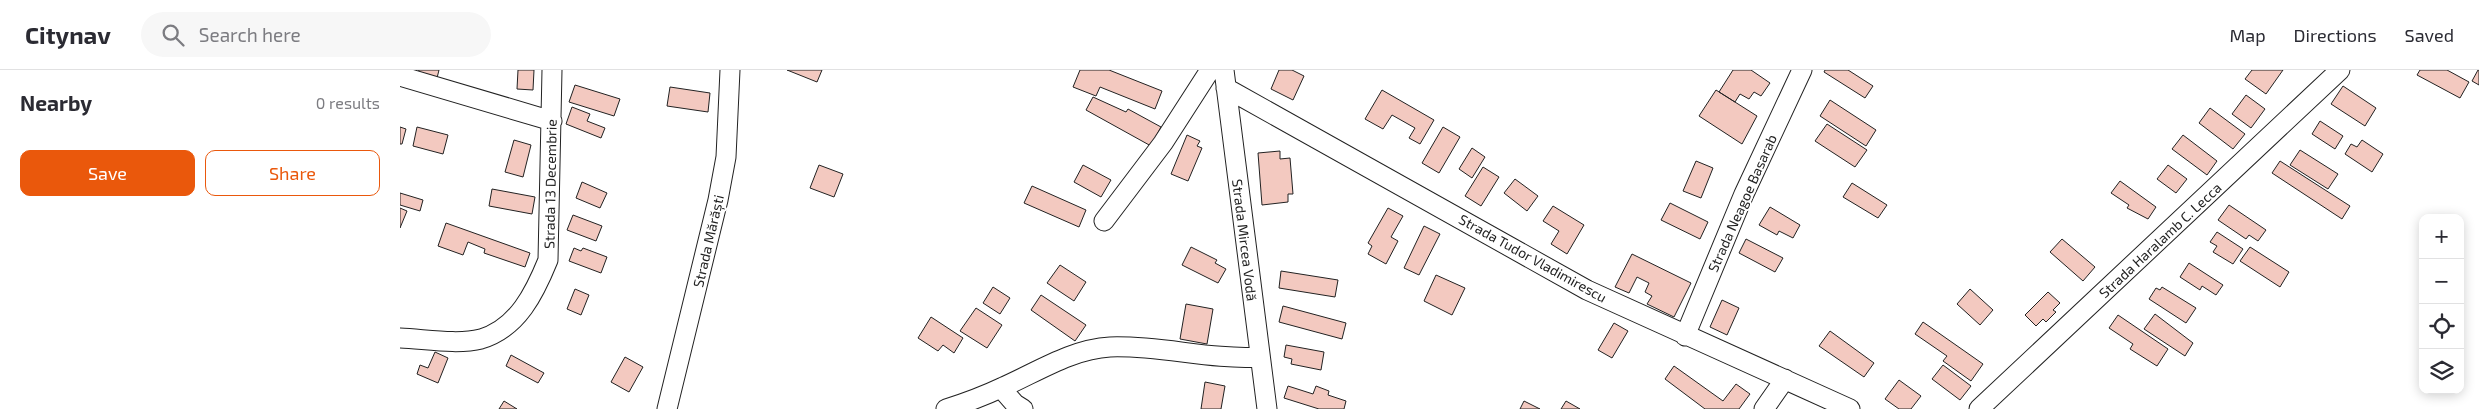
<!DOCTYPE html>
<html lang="en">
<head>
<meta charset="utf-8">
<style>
  :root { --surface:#fff; --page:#f7f7f7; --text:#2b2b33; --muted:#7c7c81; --line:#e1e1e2; --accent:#ea580c }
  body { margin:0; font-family:"Exo 2",sans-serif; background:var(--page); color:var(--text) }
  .controls { position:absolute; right:15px; bottom:15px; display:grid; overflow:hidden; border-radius:10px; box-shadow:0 2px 12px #0003 }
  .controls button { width:45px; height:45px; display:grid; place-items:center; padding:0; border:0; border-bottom:1px solid var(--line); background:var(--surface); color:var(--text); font:25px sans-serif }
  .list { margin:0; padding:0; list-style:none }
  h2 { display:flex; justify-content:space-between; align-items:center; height:65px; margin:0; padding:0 20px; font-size:21px }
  h2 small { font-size:16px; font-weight:400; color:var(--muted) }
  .actions { display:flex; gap:10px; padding:15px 20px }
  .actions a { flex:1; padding:11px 0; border:1px solid var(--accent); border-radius:10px; text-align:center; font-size:18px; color:var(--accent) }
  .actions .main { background:var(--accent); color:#fff }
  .icon { flex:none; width:28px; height:28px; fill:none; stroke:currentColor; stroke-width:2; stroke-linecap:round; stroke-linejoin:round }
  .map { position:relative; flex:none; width:2079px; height:339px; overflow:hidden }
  header { display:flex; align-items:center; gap:30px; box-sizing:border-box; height:70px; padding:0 25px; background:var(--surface); border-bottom:1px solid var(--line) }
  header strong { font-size:24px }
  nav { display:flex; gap:28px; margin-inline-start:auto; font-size:18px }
  .search { width:350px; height:45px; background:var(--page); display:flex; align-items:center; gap:12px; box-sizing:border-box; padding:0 18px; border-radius:28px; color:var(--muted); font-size:19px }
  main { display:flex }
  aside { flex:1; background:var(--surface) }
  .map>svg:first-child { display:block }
</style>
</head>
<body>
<header>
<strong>Citynav</strong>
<div class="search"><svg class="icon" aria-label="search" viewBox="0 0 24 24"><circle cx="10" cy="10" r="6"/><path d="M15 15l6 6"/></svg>Search here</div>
<nav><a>Map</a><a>Directions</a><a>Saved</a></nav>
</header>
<main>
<aside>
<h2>Nearby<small>0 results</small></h2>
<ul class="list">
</ul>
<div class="actions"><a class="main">Save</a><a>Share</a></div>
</aside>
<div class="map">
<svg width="2079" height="339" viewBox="0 0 2079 339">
  <rect width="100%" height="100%" fill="#fff"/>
  <!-- building -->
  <path fill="#f3c9c0" stroke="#222" d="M19,0H39L37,8L18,2Z
    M118,0H134L133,20L117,19Z
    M387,0H422L417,12Z
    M680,0H709L762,21L755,39L700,17L696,26L673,17Z
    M879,0H892L904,6L893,30L871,19Z
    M1333,0H1351L1370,13L1361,26L1354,22L1349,29L1340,24L1335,32L1319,22Z
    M1425,0H1448L1473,16L1465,28L1424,2Z
    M1852,0H1883L1866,24L1845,9Z
    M2020,0H2047L2069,12L2060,28L2017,5Z
    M2078,0H2079V15L2072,11Z
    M175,15L220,29L214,46L169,32Z
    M1943,16L1976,38L1965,56L1931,34Z
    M270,17L310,23L308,42L267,36Z
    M982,20L1034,50L1020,74L1009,68L1015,58L992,45L983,59L965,49Z
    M1316,20L1357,46L1342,74L1299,46Z
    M1846,25L1865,39L1851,58L1832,44Z
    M693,27L726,42L728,39L761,57L751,76L686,40Z
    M1430,30L1476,60L1466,76L1420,46Z
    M172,37L190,44L187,51L205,58L201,68L166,54Z
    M1810,38L1845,64L1833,79L1799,53Z
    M1920,51L1943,66L1935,79L1912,64Z
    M1427,54L1467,80L1455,97L1415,71Z
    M0,57L6,59L2,74H0Z
    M17,57L48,65L43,84L13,76Z
    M1043,57L1060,67L1039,103L1022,93Z
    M787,65L800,71L797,76L802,78L788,111L771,104Z
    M1783,65L1817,91L1807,105L1772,79Z
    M114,70L131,75L123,107L105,102Z
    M1962,70L1983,84L1972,102L1945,84L1951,74L1957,77Z
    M1072,78L1085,87L1072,108L1059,99Z
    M1900,80L1938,104L1928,119L1890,95Z
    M880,81V89L890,88L893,124H888V132L862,135L858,83Z
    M1296,91L1313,98L1301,128L1283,121Z
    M1880,91L1950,136L1942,149L1872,103Z
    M419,95L443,104L434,127L410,118Z
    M683,95L711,110L701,127L674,112Z
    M1768,95L1787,109L1776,123L1757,109Z
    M1083,97L1099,107L1081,136L1065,126Z
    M1115,109L1138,126L1127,141L1104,123Z
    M1720,111L1756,137L1748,149L1727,138L1729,135L1711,123Z
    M182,112L207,123L200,138L176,128Z
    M1452,113L1487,135L1478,148L1443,127Z
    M632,116L686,140L679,157L624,133Z
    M92,119L135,127L132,144L89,136Z
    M0,123L23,130L20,141L0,135Z
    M1270,133L1308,152L1300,169L1261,150Z
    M1829,135L1866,160L1858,171L1849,165L1846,169L1818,150Z
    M1153,136L1184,155L1167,184L1151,174L1159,161L1143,151Z
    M1370,137L1400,155L1393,168L1379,161L1377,165L1359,155Z
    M0,138L7,141L0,158Z
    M988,138L1003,146L991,167L998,171L986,194L968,184L972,176L968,173Z
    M173,145L202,156L196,171L167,160Z
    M46,153L130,183L125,197L84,183L85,179L68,172L63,185L38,176Z
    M1024,156L1040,164L1019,205L1004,198Z
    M1817,162L1843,179L1833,194L1813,182L1817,176L1810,172Z
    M1346,169L1383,188L1375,202L1339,183Z
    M1662,169L1695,197L1683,211L1650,182Z
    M791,177L817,190L815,193L826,199L818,213L782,195Z
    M1850,177L1889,202L1880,217L1840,191Z
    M174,178L181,181L183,178L207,187L201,203L169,191Z
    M1232,184L1291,213L1274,247L1247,234L1252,226L1245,222L1249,213L1237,207L1229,223L1215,217Z
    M1789,193L1823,215L1816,225L1802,216L1800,220L1780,207Z
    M660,195L686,212L674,231L647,213Z
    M881,201L938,210L935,227L879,218Z
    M1036,205L1065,218L1052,245L1024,231Z
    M593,217L610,228L600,244L583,233Z
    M1762,217L1796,238L1786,253L1749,229L1756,218L1760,220Z
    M175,219L189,225L181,245L167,239Z
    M1570,219L1593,240L1580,255L1557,234Z
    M1648,222L1660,233L1653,240L1656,242L1646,252L1643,249L1636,256L1625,245Z
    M641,225L686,255L675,271L631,240Z
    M1322,230L1339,238L1327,265L1310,257Z
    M786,234L813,239L807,274L780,269Z
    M883,236L946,253L942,269L879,252Z
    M576,238L602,255L587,278L560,261Z
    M1755,244L1793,273L1785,286L1744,259Z
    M1718,245L1768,279L1757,296L1730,279L1733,274L1709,258Z
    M531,247L563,268L554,283L543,275L538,281L518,268Z
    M1523,252L1583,294L1571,311L1543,291L1547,286L1515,264Z
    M1214,253L1228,261L1212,288L1198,280Z
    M1430,261L1474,293L1464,307L1419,276Z
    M886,275L924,282L921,300L891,294L892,289L884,287Z
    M35,282L48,288L38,313L17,304L20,295L28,298Z
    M111,285L144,303L138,313L106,296Z
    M225,287L243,297L229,322L211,312Z
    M1543,295L1571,316L1560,330L1532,309Z
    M1274,296L1323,331L1336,314L1350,324L1339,339H1305L1265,309Z
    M1499,310L1521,326L1511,339H1499L1485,329Z
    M805,312L825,316L821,339H801Z
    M888,316L913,324L916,316L929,321L928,325L946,331L944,339H919L884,328Z
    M104,331L117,339H99Z
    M1124,331L1140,339H1120Z
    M1166,331L1180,339H1161Z"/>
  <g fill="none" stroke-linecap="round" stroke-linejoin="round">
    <!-- minor casing -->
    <g stroke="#222" stroke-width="21">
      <path id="minor" d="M824,0L867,339
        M0,6L152,51
        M826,18L1187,220L1450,339
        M704,151L763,73L810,0
        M1285,266L1344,124L1402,0
        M0,268C25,269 57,275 81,269C118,258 135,222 148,190L152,0
        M601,318L615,334L623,339
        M267,339L318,130L326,87L330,0
        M546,339C565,333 584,326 603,317C637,302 672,279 710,277C760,275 809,290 859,287
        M1364,339L1385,309
        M1579,339L1940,0"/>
    </g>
    <!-- minor -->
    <use href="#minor" stroke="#fff" stroke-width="19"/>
  </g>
  <g text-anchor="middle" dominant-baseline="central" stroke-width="4" stroke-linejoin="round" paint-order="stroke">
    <!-- street labels -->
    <g font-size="14" fill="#222" stroke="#fff">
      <text transform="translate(150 114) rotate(-89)">Strada 13 Decembrie</text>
      <text transform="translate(1342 133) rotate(-66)">Strada Neagoe Basarab</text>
      <text transform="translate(845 170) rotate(83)">Strada Mircea Vodă</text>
      <text transform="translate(1760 170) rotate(-43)">Strada Haralamb C. Lecca</text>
      <text transform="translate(308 171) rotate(-77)">Strada Mărăști</text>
      <text transform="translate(1133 188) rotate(29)">Strada Tudor Vladimirescu</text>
    </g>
  </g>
</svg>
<div class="controls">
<button>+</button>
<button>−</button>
<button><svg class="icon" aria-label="locate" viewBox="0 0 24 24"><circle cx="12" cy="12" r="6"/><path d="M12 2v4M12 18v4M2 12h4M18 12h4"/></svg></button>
<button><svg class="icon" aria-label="layers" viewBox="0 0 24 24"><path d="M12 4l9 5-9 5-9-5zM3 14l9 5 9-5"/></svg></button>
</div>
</div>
</main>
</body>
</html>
